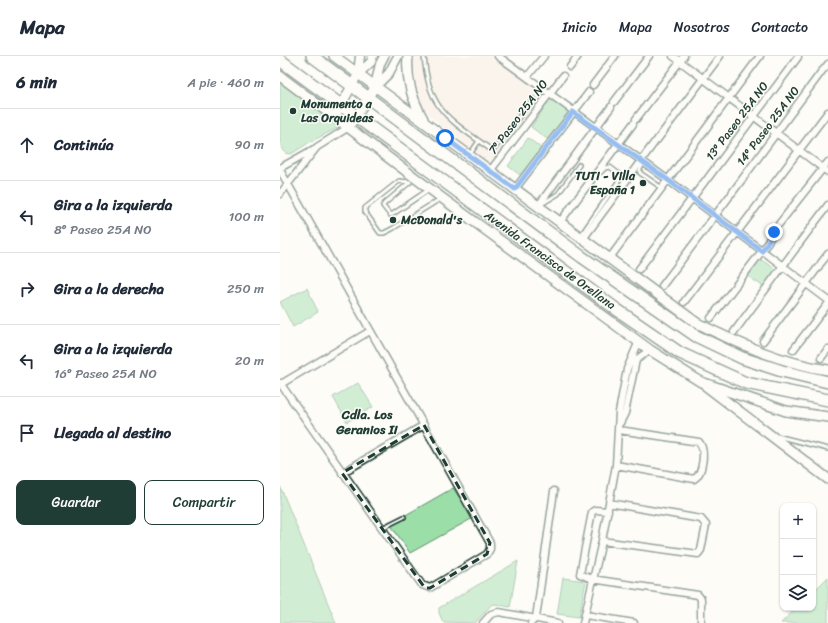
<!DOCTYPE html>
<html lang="es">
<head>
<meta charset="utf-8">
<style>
  :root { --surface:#fff; --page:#f2f2f3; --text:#1f2937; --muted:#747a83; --line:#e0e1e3; --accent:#1f3d34 }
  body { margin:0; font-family:Sriracha,sans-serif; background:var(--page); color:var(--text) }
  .controls { position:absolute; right:12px; bottom:12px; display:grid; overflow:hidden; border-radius:8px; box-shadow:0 1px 3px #0004 }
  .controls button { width:36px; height:36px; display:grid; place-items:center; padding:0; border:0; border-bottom:1px solid var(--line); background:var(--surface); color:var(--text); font:20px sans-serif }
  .stop { position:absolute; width:12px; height:12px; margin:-9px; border:3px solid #1a73e8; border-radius:50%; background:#fff }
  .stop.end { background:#1a73e8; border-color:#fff; box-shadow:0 1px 4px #0008 }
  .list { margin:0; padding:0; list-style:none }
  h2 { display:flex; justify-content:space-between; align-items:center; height:52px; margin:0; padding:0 16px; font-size:17px }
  h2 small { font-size:13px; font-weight:400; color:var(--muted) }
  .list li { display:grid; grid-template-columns:26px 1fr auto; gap:12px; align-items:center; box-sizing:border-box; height:72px; padding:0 16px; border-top:1px solid var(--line) }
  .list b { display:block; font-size:15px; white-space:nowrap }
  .list p { margin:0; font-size:13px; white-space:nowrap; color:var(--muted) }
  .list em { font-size:13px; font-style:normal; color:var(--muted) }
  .actions { display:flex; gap:8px; padding:12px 16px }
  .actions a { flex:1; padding:9px 0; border:1px solid var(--accent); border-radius:8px; text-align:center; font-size:14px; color:var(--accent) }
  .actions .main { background:var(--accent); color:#fff }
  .icon { flex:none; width:22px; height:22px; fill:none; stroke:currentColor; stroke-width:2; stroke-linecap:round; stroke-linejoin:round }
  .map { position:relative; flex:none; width:548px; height:567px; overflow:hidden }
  header { display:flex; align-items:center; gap:24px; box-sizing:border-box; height:56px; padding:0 20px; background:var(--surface); border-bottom:1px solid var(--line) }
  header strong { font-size:19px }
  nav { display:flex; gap:22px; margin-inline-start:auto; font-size:14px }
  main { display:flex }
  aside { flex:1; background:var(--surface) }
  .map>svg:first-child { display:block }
</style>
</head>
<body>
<header>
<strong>Mapa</strong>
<nav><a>Inicio</a><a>Mapa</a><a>Nosotros</a><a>Contacto</a></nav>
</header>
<main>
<aside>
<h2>6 min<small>A pie · 460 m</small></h2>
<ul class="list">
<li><svg class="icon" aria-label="ahead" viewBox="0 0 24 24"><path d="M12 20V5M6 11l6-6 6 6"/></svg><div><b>Continúa</b></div><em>90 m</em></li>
<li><svg class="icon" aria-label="left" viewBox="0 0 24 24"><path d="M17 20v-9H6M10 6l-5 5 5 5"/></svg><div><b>Gira a la izquierda</b><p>8º Paseo 25A NO</p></div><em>100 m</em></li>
<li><svg class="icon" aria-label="right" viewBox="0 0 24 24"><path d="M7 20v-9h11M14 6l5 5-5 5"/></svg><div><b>Gira a la derecha</b></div><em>250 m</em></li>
<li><svg class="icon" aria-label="left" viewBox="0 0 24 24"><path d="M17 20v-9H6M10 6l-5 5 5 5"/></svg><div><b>Gira a la izquierda</b><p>16º Paseo 25A NO</p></div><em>20 m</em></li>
<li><svg class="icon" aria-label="arrive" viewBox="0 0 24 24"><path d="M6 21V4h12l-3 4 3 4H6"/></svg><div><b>Llegada al destino</b></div></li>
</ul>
<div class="actions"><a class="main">Guardar</a><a>Compartir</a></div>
</aside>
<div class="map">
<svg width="548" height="567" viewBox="0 0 548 567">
  <rect width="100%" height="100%" fill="#fdfcf7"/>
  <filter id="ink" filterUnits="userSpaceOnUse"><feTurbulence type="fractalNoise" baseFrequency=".025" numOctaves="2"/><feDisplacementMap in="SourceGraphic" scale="8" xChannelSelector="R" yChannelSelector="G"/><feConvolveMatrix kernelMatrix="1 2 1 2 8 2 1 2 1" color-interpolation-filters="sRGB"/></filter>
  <g filter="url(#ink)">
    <!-- built -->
    <path fill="#f9eadd" d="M133,0H212L264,38L210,111L151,61L143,51L136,30Z"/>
    <!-- green -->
    <path fill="#9cdea8" stroke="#5e8e6e" d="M0,24L61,70L30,86L11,98L5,97L0,87Z
      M271,42L289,55L267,83L251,71Z
      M248,82L261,92L240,119L228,110Z
      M478,202L497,214L484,231L466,219Z
      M27,232L38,256L13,271L0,246Z
      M78,327L93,351L67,366L53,341Z
      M0,430L56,567H0Z
      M173,432L193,462L130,497L110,468Z
      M238,505L230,551L215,548L211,549L195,567L163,566L159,557V552Z
      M548,521V567H501L517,552H533V536Z
      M283,522L306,525L299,561L277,558Z"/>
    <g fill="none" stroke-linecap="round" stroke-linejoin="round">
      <!-- lane casing -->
      <g stroke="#1f3d34" stroke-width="6">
        <path id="lane" d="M144,0C148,47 162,59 199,85L190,98
          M199,85L210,93L215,92L253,43
          M364,107L360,113V117L382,132
          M130,126L119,125L85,152V156L100,177H104L112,173L160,143
          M130,126L104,148L103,150L110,159L113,158L148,134
          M260,149L278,138L299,109
          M301,179L340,123L339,118L330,111L325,112L321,116
          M497,380L548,393
          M102,472L124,461"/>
      </g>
      <!-- street casing -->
      <g stroke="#1f3d34" stroke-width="9">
        <path id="street" d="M218,0L388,124L548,244
          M393,0L548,116
          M290,11L298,0
          M544,13L548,8
          M247,21L264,0
          M313,29L335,0
          M334,46L369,0
          M356,63L404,0
          M377,84L440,0
          M0,112L34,93
          M0,114L210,487V493L207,498L150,532L142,529L0,327
          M210,115L283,20
          M428,122L518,1
          M235,133L309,36
          M452,137L542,15
          M0,138L37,91L69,71
          M258,150L331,51
          M474,154L548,56
          M280,166L353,68
          M499,168L548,106
          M303,183L374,87
          M518,189L548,149
          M329,203L480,0
          M541,207L548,198
          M359,213L425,125
          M382,230L449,141
          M404,246L471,158
          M431,262L482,195L494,176
          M454,276L516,192
          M483,285L539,210
          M513,294L548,248
          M541,302L548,293
          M1,328L90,275
          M340,367L345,357L356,304L370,294
          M336,409L414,423C423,418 426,394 419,386L339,374
          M62,417L144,369
          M328,455L315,454L312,456L300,518L312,523L418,539L421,543V567
          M322,485L418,498L421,494L426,469L421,463L329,447
          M306,559L354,567
          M203,567L211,558L219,556L278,567
          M251,567L256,562L274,435
          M303,567L322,485L336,409L339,356L347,313L359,285"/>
      </g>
      <!-- secondary casing -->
      <g stroke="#1f3d34" stroke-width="11">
        <path id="secondary" d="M78,18L80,0
          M95,30L100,8L104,0
          M55,61L78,18L91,6L93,0
          M69,71L95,31L109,17L118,0"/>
      </g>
      <!-- primary casing -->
      <g stroke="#1f3d34" stroke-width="12">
        <path id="primary" d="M54,0L417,267C459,288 502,307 548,314
          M128,0C126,24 132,43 143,63
          M0,20L162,142L370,294L421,326L506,355L548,361
          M426,330L548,423"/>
      </g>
      <!-- highway casing -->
      <g stroke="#1f3d34" stroke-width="14">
        <path id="highway" d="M32,0L302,201L416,280L462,302L502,315L548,326
          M0,4L336,253L400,297L466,327L548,344"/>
      </g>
      <!-- lane -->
      <use href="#lane" stroke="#fdfcf7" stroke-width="3"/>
      <!-- street -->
      <use href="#street" stroke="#fdfcf7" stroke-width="6"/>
      <!-- secondary -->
      <use href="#secondary" stroke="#fdfcf7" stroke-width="8"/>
      <!-- primary -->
      <use href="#primary" stroke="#fdfcf7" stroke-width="9"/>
      <!-- highway -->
      <use href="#highway" stroke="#fdfcf7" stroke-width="11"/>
    </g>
  </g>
  <g fill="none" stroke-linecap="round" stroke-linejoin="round" filter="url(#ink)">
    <!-- route -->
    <path stroke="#1a73e8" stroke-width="5" d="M165,82L235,133L293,56L388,124L482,195L494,176"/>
  </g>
  <!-- marked area -->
  <path d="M0 0H548V567H0ZM144,369L210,487L207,498L150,532H145L62,417Z" fill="#fdfcf7" fill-opacity=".55" fill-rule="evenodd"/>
  <path fill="none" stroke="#1f3d34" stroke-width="3" stroke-dasharray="8 5" stroke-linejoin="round" d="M144,369L210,487L207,498L150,532H145L62,417Z"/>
  <!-- markers -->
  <g fill="#1f3d34" stroke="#fdfcf7" stroke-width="1.5">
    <circle cx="13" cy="55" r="4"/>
    <circle cx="363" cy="127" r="4"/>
    <circle cx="113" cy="164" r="4"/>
  </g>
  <g text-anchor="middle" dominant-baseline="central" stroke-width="3" stroke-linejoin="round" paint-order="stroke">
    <!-- poi labels -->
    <g font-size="12" font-weight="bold" fill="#1f3d34" stroke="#fdfcf7" text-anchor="start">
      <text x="21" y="48">Monumento a<tspan x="21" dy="14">Las Orquideas</tspan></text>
      <text x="355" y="120" text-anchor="end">TUTI - Villa<tspan x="355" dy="14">España 1</tspan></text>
      <text x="121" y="164">McDonald's</text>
    </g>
    <!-- street labels -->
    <g font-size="12" fill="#1f3d34" stroke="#fdfcf7">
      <text transform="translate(238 61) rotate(-53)">7º Paseo 25A NO</text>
      <text transform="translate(457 65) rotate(-53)">13º Paseo 25A NO</text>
      <text transform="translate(488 70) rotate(-53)">14º Paseo 25A NO</text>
      <text transform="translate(270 204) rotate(36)">Avenida Francisco de Orellana</text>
    </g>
    <!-- neighbourhood labels -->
    <g font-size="13" font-weight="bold" fill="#1f3d34" stroke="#fdfcf7">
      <text x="87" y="358">Cdla. Los<tspan x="87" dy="15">Geranios II</tspan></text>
    </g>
  </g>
</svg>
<div class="controls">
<button>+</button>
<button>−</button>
<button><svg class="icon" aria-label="layers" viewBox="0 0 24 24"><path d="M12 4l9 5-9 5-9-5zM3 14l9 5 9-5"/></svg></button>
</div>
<div class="stop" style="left:165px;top:82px"></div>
<div class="stop end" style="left:494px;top:176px"></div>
</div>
</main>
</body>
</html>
